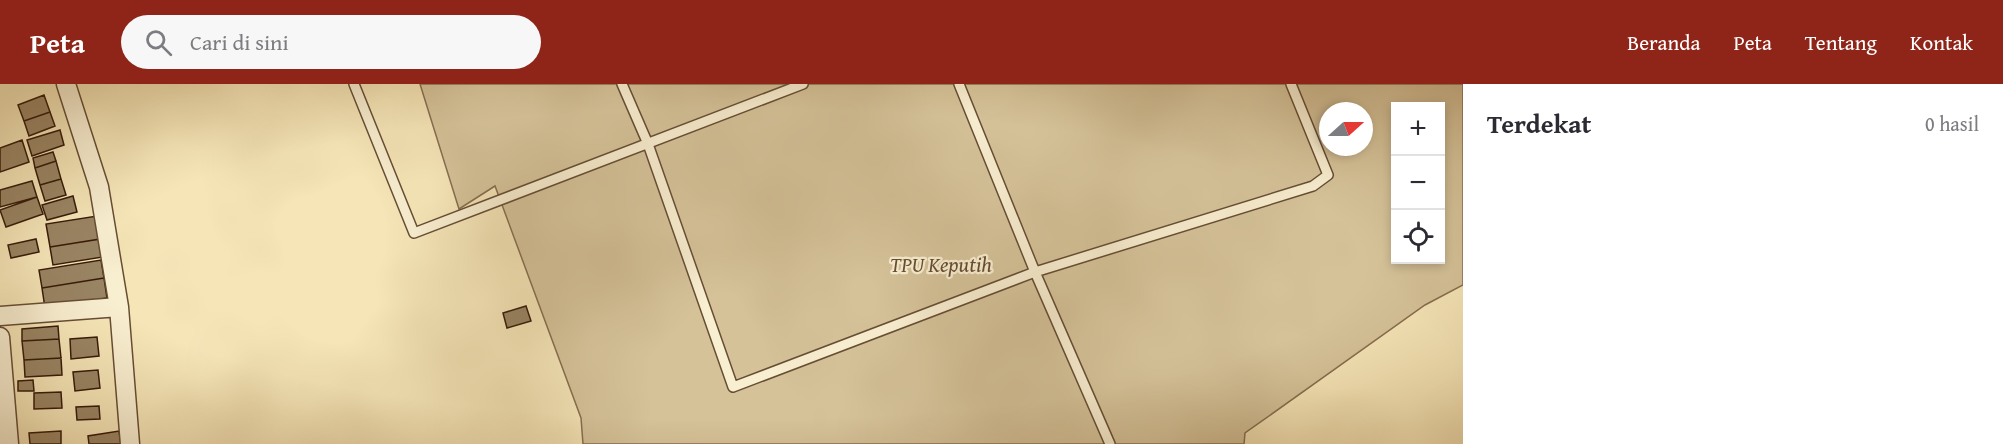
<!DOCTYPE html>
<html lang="id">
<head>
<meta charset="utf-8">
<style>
  :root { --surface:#fff; --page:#f7f7f7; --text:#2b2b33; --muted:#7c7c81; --line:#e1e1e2; --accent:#8f2418 }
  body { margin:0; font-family:"Gentium Book Plus",serif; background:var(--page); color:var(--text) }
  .controls { position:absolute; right:18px; top:18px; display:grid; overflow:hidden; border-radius:0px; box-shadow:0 3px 9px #0003 }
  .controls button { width:54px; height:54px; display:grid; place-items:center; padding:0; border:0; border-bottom:2px solid var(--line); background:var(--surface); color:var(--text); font:30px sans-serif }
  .compass { position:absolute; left:1319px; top:18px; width:54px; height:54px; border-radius:50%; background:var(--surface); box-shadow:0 3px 9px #0003; rotate:69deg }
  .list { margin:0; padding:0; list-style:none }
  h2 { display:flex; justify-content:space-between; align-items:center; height:78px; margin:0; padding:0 24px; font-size:26px }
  h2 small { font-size:20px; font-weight:400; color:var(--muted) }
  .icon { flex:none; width:33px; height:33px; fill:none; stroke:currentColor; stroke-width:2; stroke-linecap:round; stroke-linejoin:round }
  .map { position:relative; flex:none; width:1463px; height:360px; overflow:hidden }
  header { display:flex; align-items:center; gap:36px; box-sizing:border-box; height:84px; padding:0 30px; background:var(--accent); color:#fff }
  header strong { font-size:28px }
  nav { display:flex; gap:33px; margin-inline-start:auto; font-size:21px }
  .search { width:420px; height:54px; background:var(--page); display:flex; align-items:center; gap:15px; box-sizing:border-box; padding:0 21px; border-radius:33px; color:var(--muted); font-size:22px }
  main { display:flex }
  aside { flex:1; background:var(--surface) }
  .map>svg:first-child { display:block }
</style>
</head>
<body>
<header>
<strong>Peta</strong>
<div class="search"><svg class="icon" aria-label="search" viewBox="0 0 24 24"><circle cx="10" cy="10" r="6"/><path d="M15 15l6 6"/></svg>Cari di sini</div>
<nav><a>Beranda</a><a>Peta</a><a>Tentang</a><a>Kontak</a></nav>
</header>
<main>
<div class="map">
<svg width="1463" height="360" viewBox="0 0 1463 360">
  <rect width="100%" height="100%" fill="#f5e5b7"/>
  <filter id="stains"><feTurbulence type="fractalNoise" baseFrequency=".00333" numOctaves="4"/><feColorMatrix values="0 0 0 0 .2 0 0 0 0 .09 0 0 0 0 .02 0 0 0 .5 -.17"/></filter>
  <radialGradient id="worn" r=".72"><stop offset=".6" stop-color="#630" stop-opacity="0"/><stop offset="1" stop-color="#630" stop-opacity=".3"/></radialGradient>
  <!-- green -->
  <path fill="#d5c299" stroke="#866e51" stroke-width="1.5" fill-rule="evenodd" d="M420,0H1463V201L1425,221L1245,349L1244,360H583L581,334L495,102L459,125ZM1396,22H1440V176H1396ZM1328,27H1364V63H1328Z"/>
  <!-- building -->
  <path fill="#998463" stroke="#361a09" stroke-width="1.5" d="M44,11L50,28L24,37L18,21Z
    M50,28L55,42L29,52L24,37Z
    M60,46L64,61L32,72L27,56Z
    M22,56L29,78L0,88V64Z
    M53,68L56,77L35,84L33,74Z
    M56,77L61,95L40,101L35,84Z
    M61,95L66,111L45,117L40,101Z
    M32,97L37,113L0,123V106Z
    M73,112L77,128L47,136L42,121Z
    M37,113L43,130L6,143L0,126Z
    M97,132L100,155L50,163L46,140Z
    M36,155L39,168L11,174L8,161Z
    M100,155L103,173L53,181L50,163Z
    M101,176L104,194L42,204L39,186Z
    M104,194L107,214L45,224L42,204Z
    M526,222L531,237L507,244L503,229Z
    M58,242L59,255L22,257V245Z
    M97,253L99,272L71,275L70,255Z
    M59,255L61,274L24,276L22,257Z
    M61,274L62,291L25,293L24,276Z
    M98,286L100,304L75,307L73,288Z
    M33,296L34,307H18V297Z
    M61,308L62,324L34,325V309Z
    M99,322L100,335L77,336L76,323Z
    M61,347V360H30L29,349Z
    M119,347L121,360H89L88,352Z"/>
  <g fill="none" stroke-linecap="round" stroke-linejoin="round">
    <!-- service casing -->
    <g stroke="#664d34" stroke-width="12">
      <path id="service" d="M354,0L414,149L803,0
        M622,0L648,60L733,303L1035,188L1313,102L1328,91L1291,0
        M959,0L1035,188L1110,360"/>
    </g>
    <!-- minor casing -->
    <g stroke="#664d34" stroke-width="21">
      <path id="minor" d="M66,0L99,103L119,223L130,360
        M0,232L119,223
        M0,253L9,360"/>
    </g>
    <!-- service -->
    <use href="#service" stroke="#f8eed0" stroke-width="9"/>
    <!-- minor -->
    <use href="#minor" stroke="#f8eed0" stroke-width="18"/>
  </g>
  <g text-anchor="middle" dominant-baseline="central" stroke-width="4.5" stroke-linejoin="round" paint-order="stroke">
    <!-- park labels -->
    <g font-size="21" font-style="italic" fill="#664c34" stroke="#f8eed0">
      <text x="941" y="180">TPU Keputih</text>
    </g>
  </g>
  <rect width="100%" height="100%" filter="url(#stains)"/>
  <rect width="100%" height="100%" fill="url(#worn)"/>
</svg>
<div class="controls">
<button>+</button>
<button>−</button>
<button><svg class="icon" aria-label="locate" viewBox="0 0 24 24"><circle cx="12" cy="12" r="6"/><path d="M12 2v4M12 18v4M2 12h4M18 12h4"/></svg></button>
</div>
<svg class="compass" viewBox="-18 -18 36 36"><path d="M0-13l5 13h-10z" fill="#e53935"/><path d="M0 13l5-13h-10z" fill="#7c7c81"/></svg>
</div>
<aside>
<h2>Terdekat<small>0 hasil</small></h2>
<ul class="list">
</ul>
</aside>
</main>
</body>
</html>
